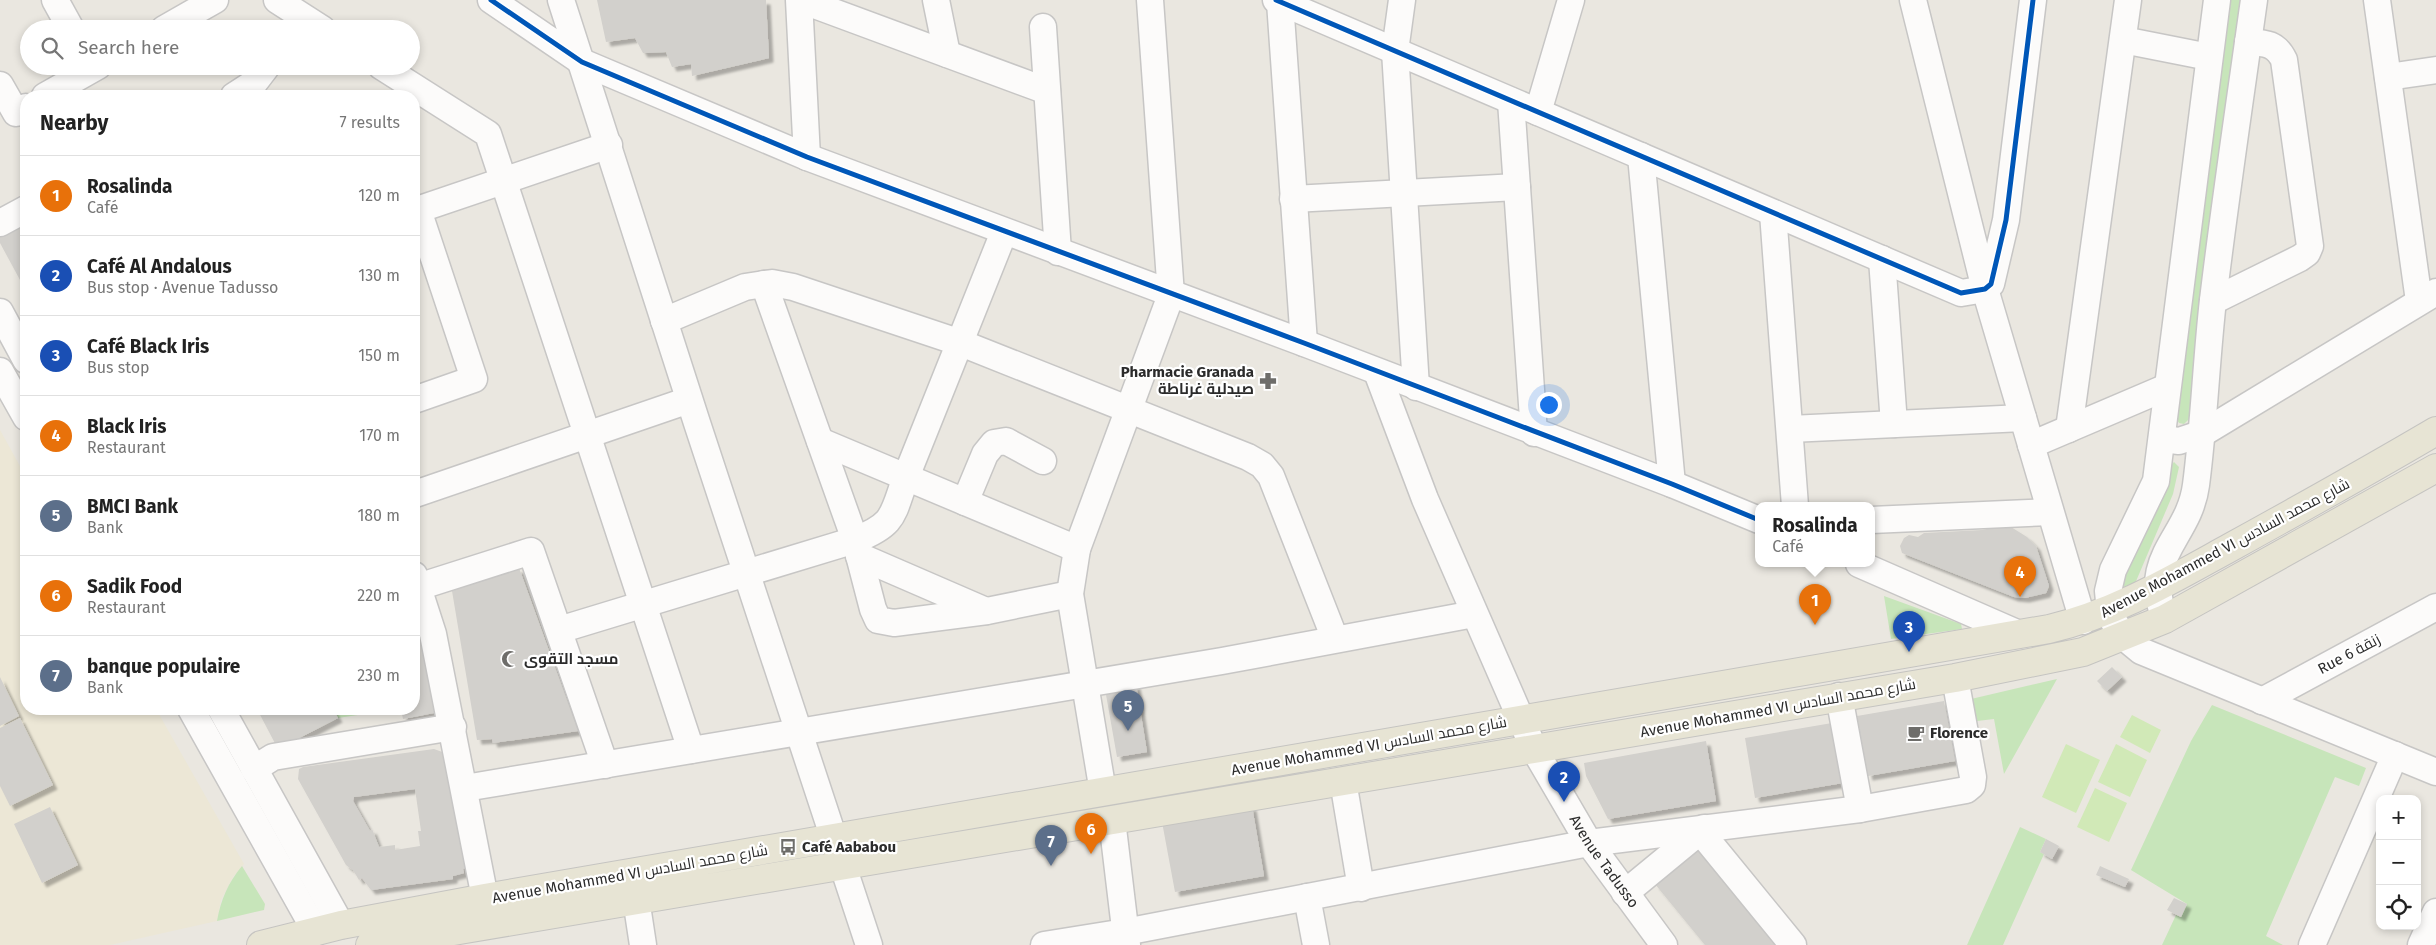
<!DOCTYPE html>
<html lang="en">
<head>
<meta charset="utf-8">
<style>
  :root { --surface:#fff; --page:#f2f2f2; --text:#222; --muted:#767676; --line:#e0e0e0; --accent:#d93025 }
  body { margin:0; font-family:"Fira Sans",Cairo,sans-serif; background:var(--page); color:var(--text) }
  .controls { position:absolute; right:15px; bottom:15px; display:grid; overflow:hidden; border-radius:10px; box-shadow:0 2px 8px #0003 }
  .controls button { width:45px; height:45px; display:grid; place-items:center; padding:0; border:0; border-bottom:1px solid var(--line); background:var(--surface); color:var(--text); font:25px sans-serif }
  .you { position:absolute; left:1548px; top:404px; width:18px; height:18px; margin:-12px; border:4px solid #fff; border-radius:50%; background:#1a73e8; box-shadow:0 0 0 8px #1a73e833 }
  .badge { display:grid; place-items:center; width:32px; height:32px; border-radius:50%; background:var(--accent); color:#fff; font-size:16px; font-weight:700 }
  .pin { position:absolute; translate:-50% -41px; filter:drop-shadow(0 1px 2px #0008) }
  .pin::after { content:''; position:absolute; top:26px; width:18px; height:15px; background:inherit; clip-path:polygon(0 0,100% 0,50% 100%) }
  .popup { position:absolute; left:1755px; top:502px; width:120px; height:65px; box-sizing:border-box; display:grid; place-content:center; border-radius:10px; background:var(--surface); filter:drop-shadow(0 1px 4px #0005); font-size:16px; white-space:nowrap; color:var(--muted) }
  .popup b { font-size:19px; color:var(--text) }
  .popup::after { content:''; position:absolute; left:50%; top:100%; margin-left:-10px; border:10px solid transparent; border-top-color:var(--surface) }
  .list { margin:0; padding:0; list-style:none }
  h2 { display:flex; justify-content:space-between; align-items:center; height:65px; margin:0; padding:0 20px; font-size:21px }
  h2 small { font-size:16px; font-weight:400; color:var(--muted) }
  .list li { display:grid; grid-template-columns:32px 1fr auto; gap:15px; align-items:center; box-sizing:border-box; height:80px; padding:0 20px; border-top:1px solid var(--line) }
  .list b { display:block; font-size:19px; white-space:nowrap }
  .list p { margin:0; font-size:16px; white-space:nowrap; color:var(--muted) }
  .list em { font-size:16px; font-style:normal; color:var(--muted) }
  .icon { flex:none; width:28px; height:28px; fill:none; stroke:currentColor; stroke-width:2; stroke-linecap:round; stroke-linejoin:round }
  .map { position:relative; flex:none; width:2436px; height:945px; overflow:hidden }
  .search { position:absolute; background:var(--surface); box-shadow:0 2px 8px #0003; left:20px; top:20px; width:400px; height:55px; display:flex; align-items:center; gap:12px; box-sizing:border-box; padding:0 18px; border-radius:28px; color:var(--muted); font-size:19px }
  .panel { position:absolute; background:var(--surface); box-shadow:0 2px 8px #0003; left:20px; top:90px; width:400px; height:625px; border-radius:20px }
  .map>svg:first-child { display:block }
</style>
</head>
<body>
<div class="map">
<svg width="2436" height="945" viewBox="0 0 2436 945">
  <defs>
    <filter id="shadow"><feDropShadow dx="4.5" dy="4.5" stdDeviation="1" flood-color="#0004"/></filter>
  </defs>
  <rect width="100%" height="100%" fill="#eae7e0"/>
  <!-- education -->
  <path fill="#ece7d6" d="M0,430L26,477V709H156L244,864L233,877L221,900L217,921L110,945H0Z"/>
  <!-- green -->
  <path fill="#c7e5ba" d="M2231,0H2244L2189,419L2184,424L2179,423L2176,418Z
    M2174,462L2179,467L2173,494L2134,586L2122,587L2121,584L2170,466Z
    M1884,596L1961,624L1962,629L1891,639Z
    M2057,679L2004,774L1994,719L1977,721L1971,699Z
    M2212,705L2366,768L2359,786L2335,777L2266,936L2283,945H2162L2176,915L2181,917L2187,904L2131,870L2191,741Z
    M333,709H397L338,718Z
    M2020,827L2046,839L2040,852L2044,854L2003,945H1967Z
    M242,866L265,904L264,910L217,921C221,899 228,883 242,866Z"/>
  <!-- pitch -->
  <path fill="#d1e9b7" d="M2132,715L2161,730L2150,753L2120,737Z
    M2066,744L2100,760L2076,813L2042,797Z
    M2116,744L2147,760L2130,797L2098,782Z
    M2095,788L2127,803L2109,842L2077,827Z"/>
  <!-- building -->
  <path fill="#d2d0cc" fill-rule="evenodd" filter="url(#shadow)" d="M597,0H766L769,58L692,76L691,64L672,67L666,52L643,53L635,38L606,42Z
    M26,217V291L0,243V232Z
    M1996,527H2011L2027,537L2036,546L2049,586L2046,593L2025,598L2014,597L1902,553L1900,546L1904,538L1909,535L1918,537L1924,533L1982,530Z
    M519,568L578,731L493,743L492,739L477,740L452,591Z
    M414,606L439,712L403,719L401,709H414Z
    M2112,667L2122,677L2107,691L2097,681Z
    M0,677L19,716L0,726Z
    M1136,684L1147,752L1117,757L1105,689Z
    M1944,701L1955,761L1868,776L1857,716Z
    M257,709H333L338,718L278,749Z
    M20,718L53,785L10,806L0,786V728Z
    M1832,723L1843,783L1755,798L1745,738Z
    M1706,741L1716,801L1608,819L1586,776L1584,763Z
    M434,749L445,753L466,868L463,869L464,873L453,876V879L371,890L362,878L359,880L353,870L346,865L298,779L299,769L303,767ZM415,789L421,831H418L420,846L395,850V845L379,847L372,829L370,831L353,801L354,797Z
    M1252,806L1264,876L1175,892L1162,822Z
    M50,807L78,865L42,883L14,824Z
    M2046,839L2059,846L2052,859L2040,852Z
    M1698,848L1778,945H1705L1655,884Z
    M2100,866L2129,879L2125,887L2096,875Z
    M2174,898L2187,904L2181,917L2167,910Z"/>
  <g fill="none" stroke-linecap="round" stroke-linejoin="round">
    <!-- minor casing -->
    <g stroke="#c7c6c5" stroke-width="29">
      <g id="minor">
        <path d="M55,0L71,29"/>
        <path d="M277,0L322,29"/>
        <path d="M491,0L582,62L807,157L1304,343L1672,484L1759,520"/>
        <path d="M561,0L697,423L869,945"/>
        <path d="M799,0L807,157"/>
        <path d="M801,0L1047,91"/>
        <path d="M936,0L947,54"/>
        <path d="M1276,0L1961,293L1985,289L1991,284L2006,220L2033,0"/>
        <path d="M1402,0L1395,51L1416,387"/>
        <path d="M1913,0L1985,289L2083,621"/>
        <path d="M2217,0L2156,481L2113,570L2108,591L2110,611L2114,622L2124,637L2141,651L2436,772"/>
        <path d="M2377,0L2419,301"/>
        <path d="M1280,2L1304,343"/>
        <path d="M1043,27L1058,252"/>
        <path d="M164,29L215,0"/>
        <path d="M2123,40L2209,57"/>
        <path d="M381,66L488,134L691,750"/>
        <path d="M2388,77L2436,70"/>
        <path d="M0,85L16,113L26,107"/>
        <path d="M45,96L98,66"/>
        <path d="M234,96L254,83L267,66"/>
        <path d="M1511,101L1534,433"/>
        <path d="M1538,112L1571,0"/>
        <path d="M1641,156L1672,484"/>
        <path d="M1293,199L1517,187"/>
        <path d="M414,211L609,145"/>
        <path d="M1773,213L1795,506"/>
        <path d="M0,223L26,209"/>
        <path d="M1882,259L1894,424"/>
        <path d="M764,284L855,540L873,609L878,620L894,623L987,611L1070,594"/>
        <path d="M2213,301L2300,258L2307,253L2310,246L2284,60C2276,43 2265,43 2248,42"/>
        <path d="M0,312L26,360"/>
        <path d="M664,321L745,287L772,283L793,287L961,343L1248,457L1262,465L1271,476L1335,639"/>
        <path d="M0,371L26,417"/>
        <path id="s1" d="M1377,372L1425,499L1534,749L1589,843L1664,945"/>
        <path d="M414,400L474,379L418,210"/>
        <path d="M1790,429L2023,418"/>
        <path d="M2069,429L2128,0"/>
        <path d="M2162,439L2179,441L2203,433L2436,292"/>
        <path d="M820,441L1077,549"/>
        <path d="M2031,445L2167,387"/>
        <path d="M414,490L415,494L689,400"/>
        <path d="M965,502L985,454L994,443L1006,441L1043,461"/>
        <path d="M1871,520L2050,512"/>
        <path d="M859,556L986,611"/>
        <path d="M1859,564L2019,634"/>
        <path d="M414,575L433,634L485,898"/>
        <path d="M418,587L531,551L605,765"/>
        <path d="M2165,619C2140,556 2189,539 2196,485C2204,424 2206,362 2213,300C2225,200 2240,100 2254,0"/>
        <path d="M559,630L855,540C896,524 892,515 906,477L1004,232"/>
        <path d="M1839,696L1860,809"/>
        <path d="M2262,701L2436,607"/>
        <path d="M191,709L316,932"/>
        <path d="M221,709L341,925"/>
        <path d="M254,769L273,757L453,727"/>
        <path d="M1343,781L1361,888"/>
        <path d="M465,788L1222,661L1474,614"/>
        <path d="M1103,792L1070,594L1077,549L1171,295L1150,0"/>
        <path d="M1112,820L1127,945"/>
        <path d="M1625,893L1704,828L1708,841L1793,945"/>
        <path d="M1307,897L1316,945"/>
        <path d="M636,899L643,945"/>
        <path d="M1044,945L1125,932L1589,843L1860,809L1966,790L1972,785L1973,777L1955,678"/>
        <path d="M2312,945L2395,755"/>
        <path d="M2421,945L2436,912"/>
      </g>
    </g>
    <!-- major casing -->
    <g stroke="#c5c4c1" stroke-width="30">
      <path id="major" d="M261,945L341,925L485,898L2049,629C2116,613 2171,580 2231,547C2300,509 2368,471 2436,431
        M370,945L1955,678L2083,652L2165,619L2436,468"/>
    </g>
    <!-- minor -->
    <use href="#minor" stroke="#fcfbfa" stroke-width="26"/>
    <!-- major -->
    <use href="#major" stroke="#e7e4d4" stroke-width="28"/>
    <!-- cycleway casing -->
    <g stroke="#fff" stroke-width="8">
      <path id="cycleway" d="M491,0L582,62L807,157L1304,343L1672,484L1759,520
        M1276,0L1961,293L1985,289L1991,284L2006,220L2033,0"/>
    </g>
    <!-- cycleway -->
    <use href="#cycleway" stroke="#0057b8" stroke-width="5"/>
  </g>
  <!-- icons -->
  <defs>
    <g id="pharmacy-bare" transform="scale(1.35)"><path d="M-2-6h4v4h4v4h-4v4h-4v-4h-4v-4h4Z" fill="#6e6d6a" stroke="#fff" stroke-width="2.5" paint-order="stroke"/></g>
    <g id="mosque-bare" transform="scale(1.35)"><path d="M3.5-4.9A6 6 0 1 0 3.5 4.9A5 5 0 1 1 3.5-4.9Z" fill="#6e6d6a" stroke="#fff" stroke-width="2.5" paint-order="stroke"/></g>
    <g id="cafe-bare" transform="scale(1.35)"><path d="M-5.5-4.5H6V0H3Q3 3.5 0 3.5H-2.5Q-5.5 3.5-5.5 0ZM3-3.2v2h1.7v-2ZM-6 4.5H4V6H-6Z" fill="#6e6d6a" stroke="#fff" stroke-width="2.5" paint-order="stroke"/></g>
    <g id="bus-bare" transform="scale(1.35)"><path d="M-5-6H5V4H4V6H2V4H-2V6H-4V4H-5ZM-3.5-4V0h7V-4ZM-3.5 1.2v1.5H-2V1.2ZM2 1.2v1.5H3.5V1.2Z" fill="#6e6d6a" stroke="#fff" stroke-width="2.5" paint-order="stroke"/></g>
  </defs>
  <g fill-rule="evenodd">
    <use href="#pharmacy-bare" x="1268" y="381"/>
    <use href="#mosque-bare" x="510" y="659"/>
    <use href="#cafe-bare" x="1916" y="733"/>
    <use href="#bus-bare" x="788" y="847"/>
  </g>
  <g text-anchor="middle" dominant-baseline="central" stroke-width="4.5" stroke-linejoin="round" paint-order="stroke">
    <!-- poi labels -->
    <g font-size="15" font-weight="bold" fill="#2b2b2b" stroke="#fff" text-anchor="start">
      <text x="1254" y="372" text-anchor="end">Pharmacie Granada<tspan x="1254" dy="17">صيدلية غرناطة</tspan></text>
      <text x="524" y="659">مسجد التقوى</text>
      <text x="1930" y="733">Florence</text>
      <text x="802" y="847">Café Aababou</text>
    </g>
    <!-- street labels -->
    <g font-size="15" fill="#2b2b2b" stroke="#fff">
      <text transform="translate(2225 548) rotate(-28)">Avenue Mohammed VI شارع محمد السادس</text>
      <text transform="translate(2349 654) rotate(-28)">Rue 6 زنقة</text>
      <text transform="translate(1778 708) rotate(-10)">Avenue Mohammed VI شارع محمد السادس</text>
      <text transform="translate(1369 746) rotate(-10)">Avenue Mohammed VI شارع محمد السادس</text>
      <text stroke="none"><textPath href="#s1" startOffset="541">Avenue Tadusso</textPath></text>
      <text transform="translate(630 874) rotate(-10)">Avenue Mohammed VI شارع محمد السادس</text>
    </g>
  </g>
</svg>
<div class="controls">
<button>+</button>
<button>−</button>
<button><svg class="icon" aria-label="locate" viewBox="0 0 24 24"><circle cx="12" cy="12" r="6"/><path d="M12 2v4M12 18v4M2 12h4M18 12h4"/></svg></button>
</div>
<div class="you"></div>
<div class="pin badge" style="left:1815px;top:625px;background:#e8710a">1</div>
<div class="popup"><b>Rosalinda</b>Café</div>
<div class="pin badge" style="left:1564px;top:802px;background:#1a4fb4">2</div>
<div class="pin badge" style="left:1909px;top:652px;background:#1a4fb4">3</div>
<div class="pin badge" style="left:2020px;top:597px;background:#e8710a">4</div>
<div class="pin badge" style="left:1128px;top:731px;background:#5c6f8a">5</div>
<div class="pin badge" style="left:1091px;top:854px;background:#e8710a">6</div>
<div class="pin badge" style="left:1051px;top:866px;background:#5c6f8a">7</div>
<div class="search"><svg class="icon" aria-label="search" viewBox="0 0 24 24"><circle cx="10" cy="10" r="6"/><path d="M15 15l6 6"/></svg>Search here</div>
<section class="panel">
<h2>Nearby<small>7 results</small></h2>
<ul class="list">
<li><span class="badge" style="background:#e8710a">1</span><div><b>Rosalinda</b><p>Café</p></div><em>120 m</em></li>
<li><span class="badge" style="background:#1a4fb4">2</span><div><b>Café Al Andalous</b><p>Bus stop · Avenue Tadusso</p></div><em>130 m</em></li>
<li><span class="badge" style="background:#1a4fb4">3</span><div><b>Café Black Iris</b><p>Bus stop</p></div><em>150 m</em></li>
<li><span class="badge" style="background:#e8710a">4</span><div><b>Black Iris</b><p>Restaurant</p></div><em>170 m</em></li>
<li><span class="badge" style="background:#5c6f8a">5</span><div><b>BMCI Bank</b><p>Bank</p></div><em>180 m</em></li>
<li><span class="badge" style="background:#e8710a">6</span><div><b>Sadik Food</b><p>Restaurant</p></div><em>220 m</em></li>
<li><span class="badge" style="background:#5c6f8a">7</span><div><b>banque populaire</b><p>Bank</p></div><em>230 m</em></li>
</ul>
</section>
</div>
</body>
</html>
